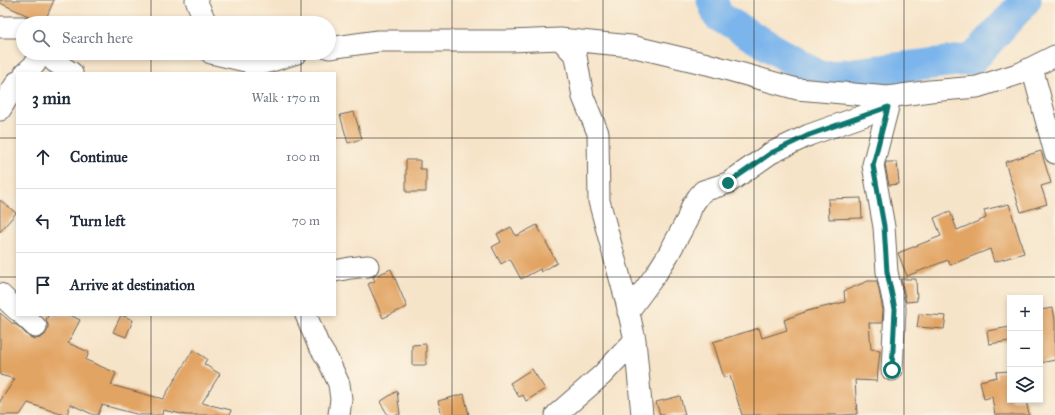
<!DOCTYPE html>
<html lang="en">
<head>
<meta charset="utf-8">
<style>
  :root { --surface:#fff; --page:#f6f6f7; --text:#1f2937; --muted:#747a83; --line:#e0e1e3 }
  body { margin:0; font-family:"IM FELL Great Primer",serif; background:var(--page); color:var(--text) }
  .controls { position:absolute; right:12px; bottom:12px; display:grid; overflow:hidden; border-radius:0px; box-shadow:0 2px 6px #0003 }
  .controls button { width:36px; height:36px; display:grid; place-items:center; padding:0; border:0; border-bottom:1px solid var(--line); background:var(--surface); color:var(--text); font:20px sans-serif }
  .stop { position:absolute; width:12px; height:12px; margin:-9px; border:3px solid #0f766e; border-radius:50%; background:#fff }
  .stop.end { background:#0f766e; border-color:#fff; box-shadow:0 1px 4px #0008 }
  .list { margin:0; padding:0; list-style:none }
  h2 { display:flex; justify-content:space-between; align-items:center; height:52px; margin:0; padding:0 16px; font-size:17px }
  h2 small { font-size:13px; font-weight:400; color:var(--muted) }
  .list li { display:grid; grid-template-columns:26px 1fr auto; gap:12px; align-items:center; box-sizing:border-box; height:64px; padding:0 16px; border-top:1px solid var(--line) }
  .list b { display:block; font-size:15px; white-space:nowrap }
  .list em { font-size:13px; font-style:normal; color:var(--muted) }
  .icon { flex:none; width:22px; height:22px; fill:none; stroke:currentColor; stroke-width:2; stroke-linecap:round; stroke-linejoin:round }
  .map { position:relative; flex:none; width:1055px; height:415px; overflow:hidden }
  .search { position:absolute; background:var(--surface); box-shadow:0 2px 6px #0003; left:16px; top:16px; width:320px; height:44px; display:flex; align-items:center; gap:10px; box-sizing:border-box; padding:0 14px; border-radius:22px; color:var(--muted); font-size:15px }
  .panel { position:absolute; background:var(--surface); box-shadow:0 2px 6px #0003; left:16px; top:72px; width:320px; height:244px; border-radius:0px }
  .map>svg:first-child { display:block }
</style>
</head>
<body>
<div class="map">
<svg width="1055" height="415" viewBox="0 0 1055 415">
  <rect width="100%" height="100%" fill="#fcf5e5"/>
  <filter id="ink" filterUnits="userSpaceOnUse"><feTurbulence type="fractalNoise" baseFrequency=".025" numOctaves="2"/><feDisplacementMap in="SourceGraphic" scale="8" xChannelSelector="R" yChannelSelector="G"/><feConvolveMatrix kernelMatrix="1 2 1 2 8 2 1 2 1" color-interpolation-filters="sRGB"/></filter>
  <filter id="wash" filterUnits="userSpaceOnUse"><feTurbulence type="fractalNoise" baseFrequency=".012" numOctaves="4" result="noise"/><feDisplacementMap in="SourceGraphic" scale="16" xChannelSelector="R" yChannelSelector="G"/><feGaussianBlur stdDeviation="0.9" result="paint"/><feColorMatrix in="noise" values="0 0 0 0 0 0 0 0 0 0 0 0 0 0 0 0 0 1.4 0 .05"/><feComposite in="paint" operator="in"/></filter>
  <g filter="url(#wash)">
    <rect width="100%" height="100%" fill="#f6e4c9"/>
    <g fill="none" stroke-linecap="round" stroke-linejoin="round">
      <!-- river -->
      <path stroke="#7bb5ec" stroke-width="31" d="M712,0L718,16L821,77L973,59L1026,0"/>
    </g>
    <g id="blocks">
      <!-- building -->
      <path fill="#e2a464" d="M0,0H54L44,23L0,3Z
        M354,112L362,139L348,143L340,115Z
        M1041,151L1051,183L1041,186L1047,204L1021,212L1005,162Z
        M406,160H420V169H426V192H406Z
        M886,162H897L899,184L889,185L885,165Z
        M861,198L862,218L829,219L828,199Z
        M0,200L16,213L0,232Z
        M1009,204L1024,253L994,262L990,249L950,265L948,260L907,276L898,253L941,236L934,218L950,211L957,230L986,218L984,210Z
        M537,225L557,263L541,272L540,269L521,279L510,259L501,264L492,247L501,242L497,234L511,227L516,236Z
        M391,269L407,307L383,318L368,284L375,281L373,277Z
        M901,279H916L917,301L906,302Z
        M868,281H877L883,310L882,323H869L871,349L880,350L877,381L855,380L857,414L842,415H742L730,376L724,378L713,342L759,328L762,338L787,330L784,320L807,311L845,302L844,291Z
        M1053,308L1055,320V360L1040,363V310Z
        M0,313L12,323L18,326L28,336L34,339L40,338L45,335L48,329V324L46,321L48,315H70L80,320L68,343L89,352L86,360L116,373L111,385L163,399L193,350L207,359L204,364L220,374L202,403L231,410L230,415H186L163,410L162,415H140L102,405L98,415H94L70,404L67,415H64L28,403L20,415H0V401L15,379L0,375Z
        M919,314L946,316L944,329L917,327Z
        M121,315L133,320L126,337L113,332Z
        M1010,327V341L989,344L987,331Z
        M426,344V365H412V345Z
        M532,369L545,389L526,401L523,395L519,397L510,383Z
        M1010,371V400H1026L1029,415H995L992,397L984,399L980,381L997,377L996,372Z
        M397,391L400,415H388L380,402Z
        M464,394L469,415H442L438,401Z
        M680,396L685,415H660L656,402Z"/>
    </g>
  </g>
  <g filter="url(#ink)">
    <use href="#blocks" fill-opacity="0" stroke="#686259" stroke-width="1"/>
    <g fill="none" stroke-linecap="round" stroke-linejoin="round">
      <!-- minor casing -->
      <g stroke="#686259" stroke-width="23">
        <path id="minor" d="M196,0L206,23
          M0,27H23
          M560,39L576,56L583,97L598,133L599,201L626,300L635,340L642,415
          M329,48L378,41H510L560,39L631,46L707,64L797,89L888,97L930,91L977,87L1021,73L1055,56
          M46,53L55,62L72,73
          M211,53L250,62L252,65L265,63L297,53
          M1032,68L1055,153
          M25,73L35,64L40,53
          M888,97V107L873,165L884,227L887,272L895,309L892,370
          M0,110L17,82
          M335,271L350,268L368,266
          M0,294L17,310
          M628,312L656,274L668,255L687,220L692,206L698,197L703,191L728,183L771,153L809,135L888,107
          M23,315L36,327
          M306,315L318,344L328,360L339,384L341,399L339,415
          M556,415L602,375L635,340"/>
      </g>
      <!-- minor -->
      <use href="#minor" stroke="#fff" stroke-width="21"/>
    </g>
  </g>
  <g fill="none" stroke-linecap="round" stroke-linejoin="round" filter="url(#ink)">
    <!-- route -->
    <path stroke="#0f766e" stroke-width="5" d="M728,183L771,153L809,135L888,107L873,165L884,226L887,272L895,309L892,370"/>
  </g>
  <!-- grid -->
  <path fill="none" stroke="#1c1c1c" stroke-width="1" stroke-opacity="0.55" d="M151,0V23M301,0V23M452,0V415M603,0V415M754,0V415M904,0V415M151,53V73M301,53V73M0,138H17M335,138H1055M0,277H17M335,277H1055M151,315V415M301,315V415"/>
</svg>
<div class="controls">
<button>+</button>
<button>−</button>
<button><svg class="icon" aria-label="layers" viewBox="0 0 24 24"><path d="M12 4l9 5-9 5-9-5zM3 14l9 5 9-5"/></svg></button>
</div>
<div class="stop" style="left:892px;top:370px"></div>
<div class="stop end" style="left:728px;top:183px"></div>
<div class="search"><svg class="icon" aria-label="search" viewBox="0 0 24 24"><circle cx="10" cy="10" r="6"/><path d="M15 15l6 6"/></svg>Search here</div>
<section class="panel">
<h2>3 min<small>Walk · 170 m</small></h2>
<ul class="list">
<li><svg class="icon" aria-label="ahead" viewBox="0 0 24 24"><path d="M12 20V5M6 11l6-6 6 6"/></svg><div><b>Continue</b></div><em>100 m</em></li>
<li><svg class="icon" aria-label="left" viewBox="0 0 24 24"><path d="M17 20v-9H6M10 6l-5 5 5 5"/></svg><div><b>Turn left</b></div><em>70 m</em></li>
<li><svg class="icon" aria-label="arrive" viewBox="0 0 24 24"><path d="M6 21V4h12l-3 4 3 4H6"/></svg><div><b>Arrive at destination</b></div></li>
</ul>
</section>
</div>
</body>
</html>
